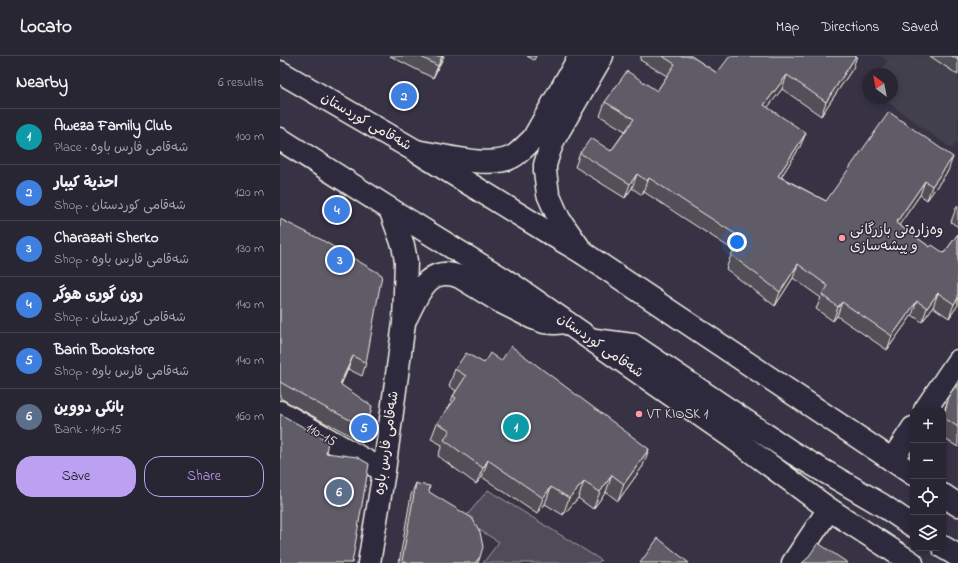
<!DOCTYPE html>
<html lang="en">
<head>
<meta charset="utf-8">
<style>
  :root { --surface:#292633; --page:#312e3b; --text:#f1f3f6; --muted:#a5a5ac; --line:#45434e; --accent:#bca0f2 }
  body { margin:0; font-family:"Indie Flower","Playpen Sans Arabic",sans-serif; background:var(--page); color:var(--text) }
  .controls { position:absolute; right:12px; bottom:12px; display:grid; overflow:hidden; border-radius:8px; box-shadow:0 2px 6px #0003 }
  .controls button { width:36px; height:36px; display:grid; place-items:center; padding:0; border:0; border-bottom:1px solid var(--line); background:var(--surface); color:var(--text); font:20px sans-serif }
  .compass { position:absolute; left:582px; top:12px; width:36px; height:36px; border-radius:50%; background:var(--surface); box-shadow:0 2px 6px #0003; rotate:328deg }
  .you { position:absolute; left:457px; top:186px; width:14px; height:14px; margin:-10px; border:3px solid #fff; border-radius:50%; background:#1a73e8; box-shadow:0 0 0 6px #1a73e833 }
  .badge { display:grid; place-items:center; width:26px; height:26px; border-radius:50%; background:var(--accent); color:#fff; font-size:13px; font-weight:700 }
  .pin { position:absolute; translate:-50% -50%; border:2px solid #fff; box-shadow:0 1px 4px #0006 }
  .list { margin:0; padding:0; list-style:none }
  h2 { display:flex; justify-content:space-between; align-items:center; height:52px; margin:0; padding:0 16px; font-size:17px }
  h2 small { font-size:13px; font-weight:400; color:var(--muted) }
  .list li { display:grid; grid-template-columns:26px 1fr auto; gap:12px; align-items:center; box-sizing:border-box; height:56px; padding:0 16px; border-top:1px solid var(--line) }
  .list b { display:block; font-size:15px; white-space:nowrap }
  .list p { margin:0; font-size:13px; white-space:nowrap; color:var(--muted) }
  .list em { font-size:13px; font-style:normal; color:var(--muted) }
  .actions { display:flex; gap:8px; padding:12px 16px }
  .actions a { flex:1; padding:9px 0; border:1px solid var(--accent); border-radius:16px; text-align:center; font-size:14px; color:var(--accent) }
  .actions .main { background:var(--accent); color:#111 }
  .icon { flex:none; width:22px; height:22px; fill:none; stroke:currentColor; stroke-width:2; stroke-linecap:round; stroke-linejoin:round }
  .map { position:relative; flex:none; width:678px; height:507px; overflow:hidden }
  header { display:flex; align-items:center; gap:24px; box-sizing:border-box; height:56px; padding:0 20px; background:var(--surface); border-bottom:1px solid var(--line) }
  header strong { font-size:19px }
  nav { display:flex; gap:22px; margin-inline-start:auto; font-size:14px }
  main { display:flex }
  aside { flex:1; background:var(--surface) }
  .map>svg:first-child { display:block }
</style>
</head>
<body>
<header>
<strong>Locato</strong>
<nav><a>Map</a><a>Directions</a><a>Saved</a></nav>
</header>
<main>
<aside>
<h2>Nearby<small>6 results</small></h2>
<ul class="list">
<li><span class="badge" style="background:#0f9aa8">1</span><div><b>Aweza Family Club</b><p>Place · شەقامی فارس باوە</p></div><em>100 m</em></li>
<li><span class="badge" style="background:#3f7fe0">2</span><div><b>احذية كيبار</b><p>Shop · شەقامی کوردستان</p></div><em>120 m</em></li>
<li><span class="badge" style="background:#3f7fe0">3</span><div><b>Charazati Sherko</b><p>Shop · شەقامی فارس باوە</p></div><em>130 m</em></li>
<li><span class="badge" style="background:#3f7fe0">4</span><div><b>رون گوری هوگر</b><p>Shop · شەقامی کوردستان</p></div><em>140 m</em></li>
<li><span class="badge" style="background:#3f7fe0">5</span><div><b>Barin Bookstore</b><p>Shop · شەقامی فارس باوە</p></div><em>140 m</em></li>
<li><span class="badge" style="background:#5c6f8a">6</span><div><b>بانکی دووین</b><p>Bank · 110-15</p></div><em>160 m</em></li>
</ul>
<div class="actions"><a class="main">Save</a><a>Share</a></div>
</aside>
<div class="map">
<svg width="678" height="507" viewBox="0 0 678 507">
  <rect width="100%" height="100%" fill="#373244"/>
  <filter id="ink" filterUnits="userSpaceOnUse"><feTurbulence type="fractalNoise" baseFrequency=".025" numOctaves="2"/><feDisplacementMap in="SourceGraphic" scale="8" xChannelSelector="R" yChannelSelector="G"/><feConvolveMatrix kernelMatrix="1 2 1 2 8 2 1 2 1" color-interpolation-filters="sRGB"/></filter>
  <g filter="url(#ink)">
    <!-- built -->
    <path fill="#433f4e" d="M600,0H678V84L672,93L602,42H612V18H599L607,5Z"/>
    <!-- green -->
    <path fill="#504b59" stroke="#a29ea0" d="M208,434L321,504L318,507H203L219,486L183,464Z"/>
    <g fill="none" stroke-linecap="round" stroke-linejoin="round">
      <!-- minor casing -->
      <g stroke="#f4f1e8" stroke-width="25">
        <path id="minor" d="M126,262C138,239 147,208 180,221L221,246L253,262L264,266L275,267L286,266
          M645,354L678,305
          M0,356L104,415
          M612,404L633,372
          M89,507L104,415L124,267L126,205L123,189L110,153
          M513,507L549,453"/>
      </g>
      <!-- major casing -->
      <g stroke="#f4f1e8" stroke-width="25">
        <path id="major" d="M136,95C160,99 210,113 232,101C240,97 246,89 253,83L300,0
          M303,197L279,163L268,138L265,115V109L269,96L274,83L322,0"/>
      </g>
      <!-- highway casing -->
      <g stroke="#f4f1e8" stroke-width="25">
        <path id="highway" d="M0,16L136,95L269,177L303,197L633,418
          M0,83L110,153L233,229L450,380L549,453L632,507
          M315,284L353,289L513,397L602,449L633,470
          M663,439L678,449
          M663,491L678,500"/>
      </g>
      <!-- minor -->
      <use href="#minor" stroke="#2f2a3d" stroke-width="22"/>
      <!-- major -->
      <use href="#major" stroke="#2f2a3d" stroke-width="22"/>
      <!-- highway -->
      <use href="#highway" stroke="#2f2a3d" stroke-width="22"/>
    </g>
    <!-- wall -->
    <path fill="#524f59" stroke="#f4f1e8" d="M110,0H164L153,22Z
      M247,0H256L254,4Z
      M361,0H411L437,17L573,12L541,60L502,33L487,51L520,91L501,121L546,145L668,115L647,144L640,139L619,169L650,191L664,197L678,178V249L669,262L653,251L642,266L632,259L607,294L557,260L553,265L536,253L541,242L513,222L495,250L446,213L451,199L455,195L402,161L381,147L364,136L362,139L352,132L345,142L295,111L300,97L331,95L345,75L320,60L325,46L377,35L387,20L360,4Z
      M650,0H678V19Z
      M678,150V171L671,166L676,152Z
      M0,163L86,307L82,320L68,313L61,329L87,373L82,386L49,368V369L0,342Z
      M175,313L363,410L338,445L326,436L313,453L298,442L283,459L265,448L257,458L202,421L196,428L158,400L162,389L151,383L157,367L169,351L173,340L176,335L169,330Z
      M678,327V391L663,382V358L670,338Z
      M136,427L149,436L198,507H119L131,439Z"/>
    <!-- shaded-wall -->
    <path fill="#424048" stroke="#f4f1e8" d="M162,0H164L153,22L158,10Z
      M576,0H577L573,12L541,60L546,46Z
      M507,19L502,33L479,63L484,49Z
      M526,77L520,91L493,134L498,120Z
      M673,101L668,115L647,144L652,130Z
      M357,118L352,132L345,142L350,128Z
      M369,122L364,136L362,139L367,125Z
      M645,125L640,139L611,181L616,167Z
      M518,208L513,222L495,250L500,236Z
      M658,237L653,251L642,266L647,252Z
      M678,242V249L669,262L674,248Z
      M637,245L632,259L607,294L612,280Z
      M562,246L557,260L553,265L558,251Z
      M73,300L68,313L55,341L60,328Z
      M369,393L363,410L338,445L344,428Z
      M208,404L202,421L196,428L203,412Z
      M332,419L326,436L313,453L320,436Z
      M304,426L298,442L283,459L289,442Z
      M271,431L265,448L257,458L263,442Z
      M200,501L198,507H195Z"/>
    <!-- building -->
    <path fill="#5f5c67" stroke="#f4f1e8" d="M139,0H162L158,10Z
      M382,0H411L437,17L450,0H576L546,46L507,19L484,49L526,77L498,120L546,145L609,56L673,101L652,130L645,125L616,167L650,191L652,189L664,197L678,178V242L674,248L658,237L647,252L637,245L612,280L562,246L558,251L542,239L548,230L518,208L500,236L451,199L463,183L407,147L386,133L369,122L367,125L357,118L350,128L300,97L311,82L331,95L354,63L325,46L347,15L377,35L395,8Z
      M672,0H678V4Z
      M0,163L42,184L102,219L86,307L73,300L60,328L92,350L87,373L53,355V356L0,326Z
      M231,290L369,393L344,428L332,419L320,436L304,426L289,442L271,431L263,442L208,404L203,412L164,384L170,374L157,367L176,342L173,340L186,320L175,313L186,297L204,307L210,297L221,305Z
      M678,327V371L663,361L670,338Z
      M0,358L48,385L46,397L77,401L89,408L72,507H0Z
      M136,427L138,428L150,430L149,436L192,462L200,476L203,491L200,501L195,507H131L122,505Z
      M378,482L409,507H360Z
      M538,487L568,507H522L527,503Z"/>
  </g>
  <!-- markers -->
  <g fill="#ff9aa2" stroke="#2f2a3d" stroke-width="1.5">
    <circle cx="562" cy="182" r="4"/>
    <circle cx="359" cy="358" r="4"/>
  </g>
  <g text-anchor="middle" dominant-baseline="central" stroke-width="3" stroke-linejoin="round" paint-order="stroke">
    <!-- street labels -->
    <g font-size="14" fill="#f4f1e8" stroke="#2f2a3d">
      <text transform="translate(86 66) rotate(30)">شەقامی کوردستان</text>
      <text transform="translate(320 290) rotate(35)">شەقامی کوردستان</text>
      <text transform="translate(41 379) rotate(30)">110-15</text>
      <text transform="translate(107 387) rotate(-82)">شەقامی فارس باوە</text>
    </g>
    <!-- poi labels -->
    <g font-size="14" fill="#f4f1e8" stroke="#2f2a3d" text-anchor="start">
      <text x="570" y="174">وەزارەتی بازرگانی<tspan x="570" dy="16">و پیشەسازی</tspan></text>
      <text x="367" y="358">VT KIOSK 1</text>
    </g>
  </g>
</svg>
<div class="controls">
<button>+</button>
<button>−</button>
<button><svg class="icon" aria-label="locate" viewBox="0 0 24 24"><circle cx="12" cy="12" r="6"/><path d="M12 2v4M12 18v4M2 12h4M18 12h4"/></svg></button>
<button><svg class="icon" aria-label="layers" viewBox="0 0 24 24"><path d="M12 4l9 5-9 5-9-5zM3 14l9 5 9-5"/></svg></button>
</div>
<svg class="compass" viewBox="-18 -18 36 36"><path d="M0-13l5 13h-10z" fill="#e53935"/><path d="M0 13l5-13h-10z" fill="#a5a5ac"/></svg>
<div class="you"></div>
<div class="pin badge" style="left:236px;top:371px;background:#0f9aa8">1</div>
<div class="pin badge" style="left:124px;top:40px;background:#3f7fe0">2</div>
<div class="pin badge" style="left:60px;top:204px;background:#3f7fe0">3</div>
<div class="pin badge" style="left:57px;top:154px;background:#3f7fe0">4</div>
<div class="pin badge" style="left:84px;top:372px;background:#3f7fe0">5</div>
<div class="pin badge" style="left:59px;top:436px;background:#5c6f8a">6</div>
</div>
</main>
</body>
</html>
